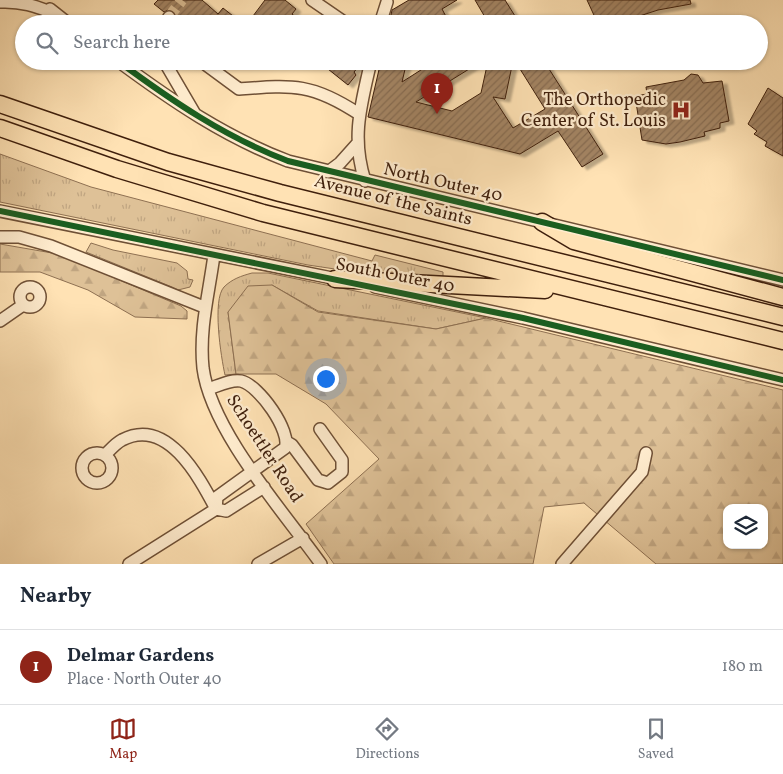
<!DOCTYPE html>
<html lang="en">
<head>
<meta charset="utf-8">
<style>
  :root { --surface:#fff; --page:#f6f6f7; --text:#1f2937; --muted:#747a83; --line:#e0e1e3; --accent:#8f2418 }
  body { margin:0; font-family:Vollkorn,serif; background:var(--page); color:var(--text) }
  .controls { position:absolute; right:15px; bottom:15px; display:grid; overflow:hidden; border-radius:10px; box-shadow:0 1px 4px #0004 }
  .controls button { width:45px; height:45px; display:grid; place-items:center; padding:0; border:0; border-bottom:1px solid var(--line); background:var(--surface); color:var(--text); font:25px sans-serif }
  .you { position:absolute; left:325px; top:378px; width:18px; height:18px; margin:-12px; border:4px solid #fff; border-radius:50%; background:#1a73e8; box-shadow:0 0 0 8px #1a73e833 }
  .badge { display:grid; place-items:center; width:32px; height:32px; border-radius:50%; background:var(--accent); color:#fff; font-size:16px; font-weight:700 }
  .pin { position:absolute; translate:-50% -41px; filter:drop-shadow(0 1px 2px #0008) }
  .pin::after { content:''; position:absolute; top:26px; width:18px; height:15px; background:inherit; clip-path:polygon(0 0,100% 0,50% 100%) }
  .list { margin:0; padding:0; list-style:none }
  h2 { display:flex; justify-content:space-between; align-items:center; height:65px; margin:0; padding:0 20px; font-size:21px }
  h2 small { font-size:16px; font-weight:400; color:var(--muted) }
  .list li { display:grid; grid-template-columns:32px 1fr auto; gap:15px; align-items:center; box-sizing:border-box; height:75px; padding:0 20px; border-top:1px solid var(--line) }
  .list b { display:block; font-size:19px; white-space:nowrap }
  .list p { margin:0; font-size:16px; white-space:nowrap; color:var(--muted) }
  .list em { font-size:16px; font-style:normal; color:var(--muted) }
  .icon { flex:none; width:28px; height:28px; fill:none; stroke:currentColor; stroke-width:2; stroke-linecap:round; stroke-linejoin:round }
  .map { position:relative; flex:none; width:783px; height:564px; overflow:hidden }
  .search { position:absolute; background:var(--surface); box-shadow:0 1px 4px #0004; left:15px; right:15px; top:15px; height:55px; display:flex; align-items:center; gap:12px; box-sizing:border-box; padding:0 18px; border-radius:28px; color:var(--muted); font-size:19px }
  .sheet { height:140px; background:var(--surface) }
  nav { display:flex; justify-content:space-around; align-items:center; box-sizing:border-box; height:70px; border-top:1px solid var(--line); background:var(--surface); font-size:14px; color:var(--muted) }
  nav a { display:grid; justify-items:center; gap:2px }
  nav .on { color:var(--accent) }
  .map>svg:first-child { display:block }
</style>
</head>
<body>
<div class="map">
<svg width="783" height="564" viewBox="0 0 783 564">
  <defs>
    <pattern id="grass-tufts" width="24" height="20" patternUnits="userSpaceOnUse" patternTransform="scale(1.25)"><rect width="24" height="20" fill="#dec197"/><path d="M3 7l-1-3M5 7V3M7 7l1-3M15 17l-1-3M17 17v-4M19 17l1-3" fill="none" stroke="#c0a581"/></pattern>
    <pattern id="forest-firs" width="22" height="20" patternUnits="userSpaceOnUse" patternTransform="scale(1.25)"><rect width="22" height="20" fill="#dec197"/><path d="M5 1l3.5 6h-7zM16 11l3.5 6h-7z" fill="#c0a581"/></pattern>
    <pattern id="building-hatch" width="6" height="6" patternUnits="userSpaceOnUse" patternTransform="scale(1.25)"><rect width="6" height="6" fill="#a38463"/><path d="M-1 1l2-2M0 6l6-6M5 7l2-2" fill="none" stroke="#866b50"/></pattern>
    <filter id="shadow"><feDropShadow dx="5" dy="3" stdDeviation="1" flood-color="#0004"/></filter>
  </defs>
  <rect width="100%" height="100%" fill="#ffe2b4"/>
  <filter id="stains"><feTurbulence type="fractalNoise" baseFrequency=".004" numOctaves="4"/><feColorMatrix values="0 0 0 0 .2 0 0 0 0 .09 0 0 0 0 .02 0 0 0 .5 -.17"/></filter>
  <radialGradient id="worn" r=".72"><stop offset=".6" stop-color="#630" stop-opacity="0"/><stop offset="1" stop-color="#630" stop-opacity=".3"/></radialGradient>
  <!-- grass -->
  <path fill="url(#grass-tufts)" stroke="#8e7052" d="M0,154L91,187L372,261L375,255L443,272V279L355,272L308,265L0,202Z
    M91,243L113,250L177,263L187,271L188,279L193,280L190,287L178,290L172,287L86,252Z
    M252,273H268L486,318L436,329L318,311L272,285L228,312L236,374L225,375C221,357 212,300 224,287C232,279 241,276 252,273Z"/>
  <!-- forest -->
  <path fill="url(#forest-firs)" stroke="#8e7052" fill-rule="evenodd" d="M0,244L58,254L181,306L187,311V319L135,317L88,290L40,272H0Z
    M272,285L318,312L436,329L486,318L783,390V564H656L584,503L544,507L533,564H334L306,524L379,459L326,404L276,374H236L228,312L248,286ZM727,508H764V545H727Z"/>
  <!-- building -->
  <path fill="url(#building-hatch)" stroke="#3f1f0c" filter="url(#shadow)" d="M158,0H202L218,14L223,8L243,24H189L182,19L178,24L175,21L176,16L173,11L168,10L164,12L154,4Z
    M265,0H285L296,9L292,14L304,24H247Z
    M409,0H457L442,9L450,24H389L392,10Z
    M475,0H505L520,24H489Z
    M587,0H690L691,4L658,10L615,24H598Z
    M318,61H363L354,72L356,75L348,85Z
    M381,61H407L402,82L435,61H482L416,102L452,111L481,93L488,61H513L505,99L493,97L513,128L545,109L515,61H544L603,154L582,167L558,131L520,154L368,117Z
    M691,74L698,75L703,83L722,81L729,121L720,123V128L704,132L705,136L680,142L666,144L642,140L635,96L647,94L646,87L684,80Z
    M768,88L783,98V156L765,146L767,142L754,134L757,131L748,124Z"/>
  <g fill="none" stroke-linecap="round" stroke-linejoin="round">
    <!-- minor-tunnel -->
    <path stroke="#d9bb92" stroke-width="11" stroke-dasharray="11 5.5" stroke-linecap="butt" d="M169,17L182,0"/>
    <!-- minor casing -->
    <g stroke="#6f5036" stroke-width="14">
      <path id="minor" d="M312,0L347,24
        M0,2C21,1 36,6 55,14
        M50,9L69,24
        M165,24L169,17
        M380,24L387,2
        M118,61C172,101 225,137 288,161L783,280
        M164,61L195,114
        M201,61L239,89C293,85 312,83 359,114
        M328,172L340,163L357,144
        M365,181C351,137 361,105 371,61
        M0,211L342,280
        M0,237H19L51,246L204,307
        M214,255C209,293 199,329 203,368C211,431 284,512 321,564
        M20 297a10 10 0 1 1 20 0a10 10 0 1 1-20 0Z
        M375,287L523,318L783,380
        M0,321L23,305
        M208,389C218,386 231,379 241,381C259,385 292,432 285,448L217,497L216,509
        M287,442L292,445L318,480L328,483L342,472V460L320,429
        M82 468a15 15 0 1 1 30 0a15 15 0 1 1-30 0Z
        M105,455C110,450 116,443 122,440C167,416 199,477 216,509
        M129,564L216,509L226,511L264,487
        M258,564L303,538
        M562,564L642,472L646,453"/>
    </g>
    <!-- highway casing -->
    <g stroke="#3f1f0c" stroke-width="19">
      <path id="highway" d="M0,104L168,162L280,193L783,317
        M0,128L117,169L263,213L783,341
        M542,222L574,241L783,297
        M335,279L545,290"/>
    </g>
    <!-- minor -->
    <use href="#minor" stroke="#ffecce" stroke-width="11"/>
    <!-- highway -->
    <use href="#highway" stroke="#ffe2b4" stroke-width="16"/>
    <!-- cycleway casing -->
    <g stroke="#ffecce" stroke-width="9">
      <path id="cycleway" d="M118,61C172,101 225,137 288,161L783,280
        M0,211L523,318L783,380"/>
    </g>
    <!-- cycleway -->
    <use href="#cycleway" stroke="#1b5e20" stroke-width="6"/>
  </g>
  <!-- icons -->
  <defs>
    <g id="hospital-bare" transform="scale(1.5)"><path d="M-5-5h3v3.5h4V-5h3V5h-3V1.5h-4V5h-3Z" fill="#8f2418" stroke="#ffecce" stroke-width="2.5" paint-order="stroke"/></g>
  </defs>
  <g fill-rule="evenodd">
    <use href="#hospital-bare" x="681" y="110"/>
  </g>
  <g text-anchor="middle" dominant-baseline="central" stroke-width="4.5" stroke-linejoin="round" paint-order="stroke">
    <!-- poi labels -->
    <g font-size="18" fill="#3f1f0c" stroke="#ffecce" text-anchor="end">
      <text x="666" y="100">The Orthopedic<tspan x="666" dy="21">Center of St. Louis</tspan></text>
    </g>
    <!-- street labels -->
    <g font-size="18" fill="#3f1f0c" stroke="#ffecce">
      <text transform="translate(443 183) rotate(13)">North Outer 40</text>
      <text transform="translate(393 201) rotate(14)">Avenue of the Saints</text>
      <text transform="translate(395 276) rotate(11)">South Outer 40</text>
      <text transform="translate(264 449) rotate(57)">Schoettler Road</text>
    </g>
  </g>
  <rect width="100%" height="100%" filter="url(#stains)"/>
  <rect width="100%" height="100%" fill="url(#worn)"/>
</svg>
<div class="controls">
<button><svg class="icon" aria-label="layers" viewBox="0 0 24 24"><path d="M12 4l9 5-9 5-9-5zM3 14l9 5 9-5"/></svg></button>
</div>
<div class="you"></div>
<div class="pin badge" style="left:437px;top:114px">1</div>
<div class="search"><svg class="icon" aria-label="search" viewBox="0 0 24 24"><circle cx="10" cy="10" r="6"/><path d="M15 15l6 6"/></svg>Search here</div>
</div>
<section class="sheet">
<h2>Nearby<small></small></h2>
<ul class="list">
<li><span class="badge">1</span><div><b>Delmar Gardens</b><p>Place · North Outer 40</p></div><em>180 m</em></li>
</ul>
</section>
<nav>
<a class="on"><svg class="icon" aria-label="map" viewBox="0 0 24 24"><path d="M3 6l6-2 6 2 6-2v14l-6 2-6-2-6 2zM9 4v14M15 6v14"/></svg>Map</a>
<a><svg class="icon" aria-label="directions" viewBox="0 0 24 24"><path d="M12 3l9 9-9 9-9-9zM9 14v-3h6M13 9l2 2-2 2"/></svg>Directions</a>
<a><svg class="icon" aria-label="saved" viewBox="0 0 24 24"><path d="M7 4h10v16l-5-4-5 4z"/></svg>Saved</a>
</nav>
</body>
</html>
